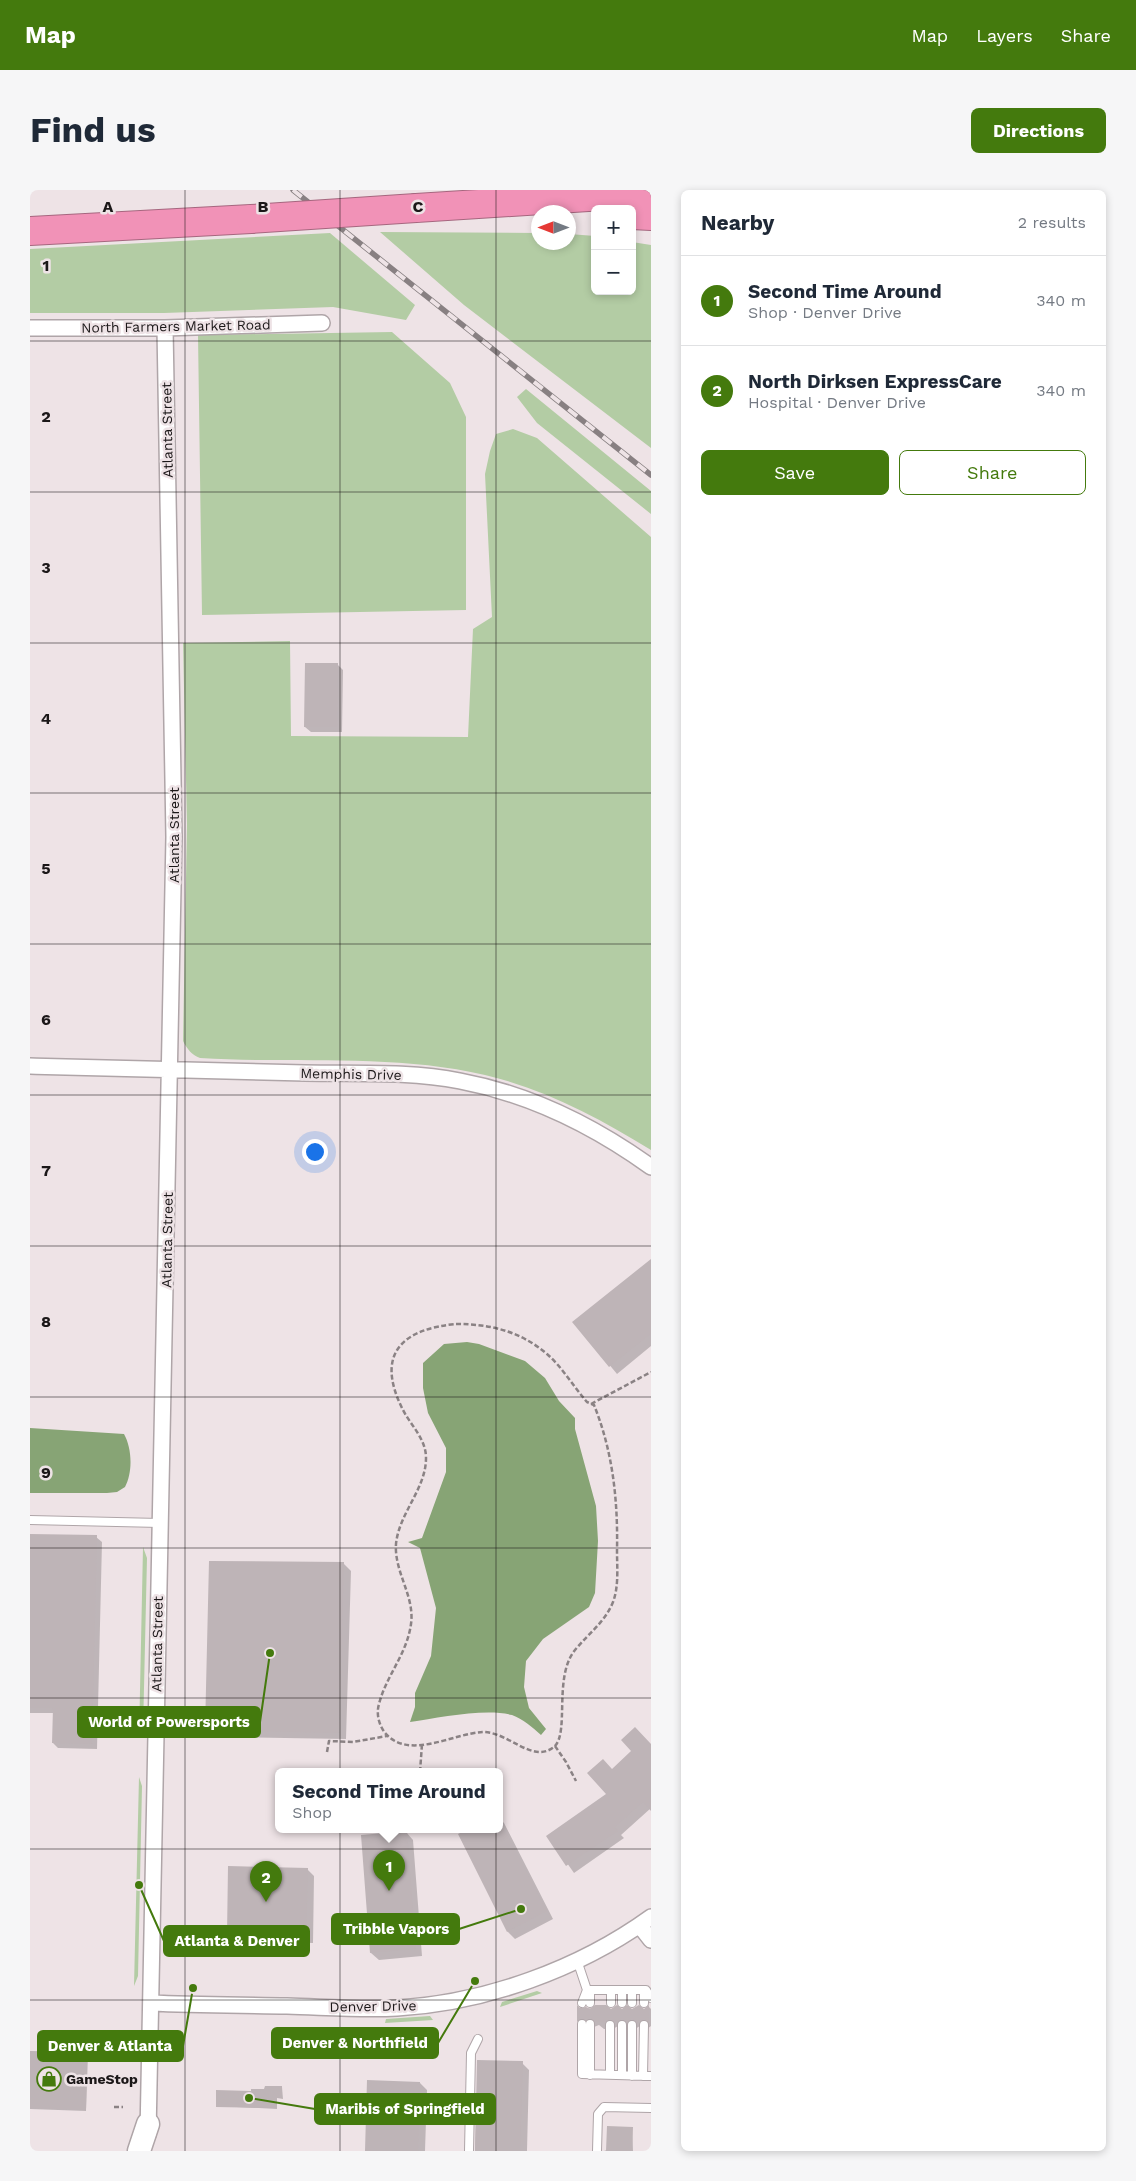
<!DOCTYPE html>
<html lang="en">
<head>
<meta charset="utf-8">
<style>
  :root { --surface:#fff; --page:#f6f6f7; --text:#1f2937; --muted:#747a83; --line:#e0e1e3; --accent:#447a0d }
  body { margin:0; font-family:"Work Sans",sans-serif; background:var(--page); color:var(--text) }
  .controls { position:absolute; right:15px; top:15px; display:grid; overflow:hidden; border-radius:8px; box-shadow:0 2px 8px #0003 }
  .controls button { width:45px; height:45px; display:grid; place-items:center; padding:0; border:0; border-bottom:1px solid var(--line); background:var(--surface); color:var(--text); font:25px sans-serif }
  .compass { position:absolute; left:501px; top:15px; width:45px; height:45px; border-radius:50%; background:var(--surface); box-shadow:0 2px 8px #0003; rotate:270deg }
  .you { position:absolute; left:284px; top:961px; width:18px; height:18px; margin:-12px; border:4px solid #fff; border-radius:50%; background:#1a73e8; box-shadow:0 0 0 8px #1a73e833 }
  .badge { display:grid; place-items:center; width:32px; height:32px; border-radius:50%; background:var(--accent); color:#fff; font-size:16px; font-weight:700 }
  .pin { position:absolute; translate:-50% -41px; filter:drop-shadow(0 1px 2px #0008) }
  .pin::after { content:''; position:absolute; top:26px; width:18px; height:15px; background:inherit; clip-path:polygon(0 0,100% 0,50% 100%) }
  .popup { position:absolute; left:245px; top:1578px; width:228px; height:65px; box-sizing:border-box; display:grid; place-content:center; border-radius:8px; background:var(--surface); filter:drop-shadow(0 1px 4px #0005); font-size:16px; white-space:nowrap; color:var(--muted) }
  .popup b { font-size:19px; color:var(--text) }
  .popup::after { content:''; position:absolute; left:50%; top:100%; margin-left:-10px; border:10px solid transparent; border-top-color:var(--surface) }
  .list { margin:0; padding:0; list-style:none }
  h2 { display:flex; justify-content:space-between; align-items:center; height:65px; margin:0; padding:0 20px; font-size:21px }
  h2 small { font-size:16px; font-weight:400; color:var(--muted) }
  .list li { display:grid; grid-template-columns:32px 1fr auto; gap:15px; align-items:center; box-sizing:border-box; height:90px; padding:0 20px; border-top:1px solid var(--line) }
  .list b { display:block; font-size:19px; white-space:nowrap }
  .list p { margin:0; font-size:16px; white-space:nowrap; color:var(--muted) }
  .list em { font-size:16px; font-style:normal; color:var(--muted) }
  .actions { display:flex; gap:10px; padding:15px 20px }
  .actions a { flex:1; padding:11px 0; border:1px solid var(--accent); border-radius:8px; text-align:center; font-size:18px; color:var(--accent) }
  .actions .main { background:var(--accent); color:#fff }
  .map { position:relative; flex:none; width:621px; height:1961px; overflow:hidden; border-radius:8px }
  header { display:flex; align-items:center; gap:30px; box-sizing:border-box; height:70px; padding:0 25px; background:var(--accent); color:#fff }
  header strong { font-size:24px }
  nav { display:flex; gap:28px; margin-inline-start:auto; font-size:18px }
  .intro { display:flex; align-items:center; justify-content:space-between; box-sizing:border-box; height:120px; padding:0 30px }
  h1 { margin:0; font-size:35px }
  .button { padding:12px 22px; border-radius:8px; background:var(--accent); color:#fff; font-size:18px; font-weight:700 }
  main { display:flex; gap:30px; padding:0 30px }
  aside { flex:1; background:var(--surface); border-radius:8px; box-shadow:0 2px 8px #0003 }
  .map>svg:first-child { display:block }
</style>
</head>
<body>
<header>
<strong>Map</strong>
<nav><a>Map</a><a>Layers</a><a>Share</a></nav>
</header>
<div class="intro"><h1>Find us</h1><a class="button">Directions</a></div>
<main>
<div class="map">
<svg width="621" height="1961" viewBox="0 0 621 1961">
  <rect width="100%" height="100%" fill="#eee3e6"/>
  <!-- green -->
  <path fill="#b3cca4" d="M350,42L508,43V52H538L539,44L565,46V101H602V52L621,55V258L434,115Z
    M300,43L385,115L376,130L303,117L134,123H0V59Z
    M362,142L420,193L436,227V420L172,425L168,145Z
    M496,199L621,301V324L507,233L487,207Z
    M483,239L507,248L621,347V960C569,928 515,899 455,885C362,863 265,874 170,868C162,865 157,859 153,851L157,634L153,453L260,451L261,546L438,547L443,439L462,427L455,284L460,261L466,244Z
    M113,1357L117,1368L113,1541L109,1548Z
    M109,1587L112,1596L108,1786L104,1796Z
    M507,1801L512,1803L470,1817L472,1812Z
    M400,1826L403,1830L355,1833L356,1829Z"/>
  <!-- water -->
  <path fill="#87a475" d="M437,1152L449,1154L495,1171L515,1188L529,1211L545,1228V1239L566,1316L568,1351L565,1403L559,1417L513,1449L496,1471L494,1497L499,1518L516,1539L511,1545C502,1537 493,1529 482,1525C454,1518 409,1528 380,1532L385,1517V1503L401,1466L406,1418L390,1358L378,1352L392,1348L416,1282V1258L398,1223L393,1198V1173L414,1154Z
    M0,1238L94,1244C102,1258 103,1282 95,1297L87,1302L77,1303H0Z"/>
  <!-- shadow -->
  <path fill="#0003" d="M307,474L313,480L312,542H281L275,537Z
    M621,1072V1156L587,1184L544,1132Z
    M0,1345L66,1347L72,1352L67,1559L28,1558L23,1553L24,1523H0Z
    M313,1373L321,1381L316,1549L183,1547L176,1540Z
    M603,1561L621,1618L591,1645L594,1648L544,1683L518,1646L578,1604L582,1580Z
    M469,1628L474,1633L523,1729L485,1749L478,1742L429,1645L439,1640H469Z
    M376,1642L383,1650L392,1766L349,1770L341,1763Z
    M277,1679L284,1686L283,1753L205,1751L198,1744Z
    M619,1817L621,1819V1836L617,1839L610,1836L605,1839L600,1836L595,1839L588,1836L583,1839H574L569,1835L564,1837L559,1835L555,1838L548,1831V1818L615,1820Z
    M0,1862L58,1865L56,1921L0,1919Z
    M448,1871L492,1873L499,1880L497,1961H445Z
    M390,1893L397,1900L395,1961H336Z
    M252,1897L253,1909L247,1908V1919L187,1916L222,1902Z
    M602,1938L603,1961H574L577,1960Z"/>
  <!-- building -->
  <path fill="#beb4b7" d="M275,473H308L307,537H274Z
    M621,1069V1144L579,1177L542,1132Z
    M0,1344L67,1345L62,1554L22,1553L23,1518H0Z
    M179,1371L314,1372L309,1543L175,1540Z
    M605,1537L621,1554V1621L613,1612L585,1637L588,1641L536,1676L516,1646L576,1604L557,1583L573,1569L582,1579L601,1561L591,1550Z
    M436,1640H475L517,1721L477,1742L428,1644Z
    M377,1641L386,1759L340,1763L331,1645Z
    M198,1676L278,1678L276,1747L197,1745Z
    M547,1815L550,1818L556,1817L560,1819L565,1815H576L581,1819L587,1815L592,1819L597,1815L602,1819L609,1815L614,1819L619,1815V1833L614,1829L609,1833L602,1829L597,1832L592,1829L587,1832L580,1829L575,1832H565L560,1828L556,1830L552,1828L547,1832Z
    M0,1861L57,1862L56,1920L0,1918Z
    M447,1870L493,1871L490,1961H445Z
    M337,1890L390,1892L388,1961H335Z
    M235,1896H252V1908H246V1918L186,1917V1900L221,1901V1899H234Z
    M577,1936L603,1937L602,1961H576Z"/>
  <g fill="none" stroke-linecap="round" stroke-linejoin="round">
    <!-- lane casing -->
    <g stroke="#afa5a8" stroke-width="10">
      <path id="lane" d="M0,1330L130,1333
        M547,1770L557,1800H616L621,1808
        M560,1800V1813
        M581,1800V1813
        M592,1800V1813
        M552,1813L557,1800
        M602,1813V1800
        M614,1813V1800
        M552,1834V1884L621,1886
        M560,1834V1885
        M580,1885V1835
        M592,1885V1835
        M602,1886V1835
        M613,1886L614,1835
        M439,1961L441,1863L448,1849
        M567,1961L568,1924L574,1917L621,1918"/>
    </g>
    <!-- street casing -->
    <g stroke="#afa5a8" stroke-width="18">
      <path id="street" d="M0,138H135L292,133
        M0,876C92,878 184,881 275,883C326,884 380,881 430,891C499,904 564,936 621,977
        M610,1736L621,1750
        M121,1813C166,1815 212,1815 257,1816C294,1817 331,1820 367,1818C455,1813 549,1779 621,1727
        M118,1944L144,647L135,138"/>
    </g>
    <!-- secondary casing -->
    <g stroke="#afa5a8" stroke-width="25">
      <path id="secondary" d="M109,1961L118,1934"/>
    </g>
    <!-- highway casing -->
    <g stroke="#a6677f" stroke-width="30">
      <path id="highway" d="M386,18L621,3
        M602,25L621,26
        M0,41L221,29"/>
    </g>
    <!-- path -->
    <path stroke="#8a8284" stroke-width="2.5" stroke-dasharray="5 2.5" stroke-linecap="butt" d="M426,1134C460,1134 490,1141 517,1164C532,1177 544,1197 557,1212L564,1215C583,1262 588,1311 587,1361C587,1377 589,1396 583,1412C575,1432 559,1443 545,1460C523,1487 540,1543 524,1557C502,1574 479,1542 453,1542C424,1543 379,1571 355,1543C349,1535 346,1524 349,1514C356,1486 377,1464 381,1434C385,1406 364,1382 366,1354C369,1323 396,1299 396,1268C396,1248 380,1235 372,1218C345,1163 373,1139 426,1134Z
      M561,1214L621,1182
      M525,1556L536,1572L546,1591
      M297,1562L299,1551L323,1552L357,1546
      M390,1582L392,1554
      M84,1917H93"/>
    <!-- lane -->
    <use href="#lane" stroke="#fff" stroke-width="8"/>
    <!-- street -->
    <use href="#street" stroke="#fff" stroke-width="15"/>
    <!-- secondary -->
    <use href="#secondary" stroke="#fff" stroke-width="22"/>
    <!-- highway -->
    <use href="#highway" stroke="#f192b7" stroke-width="28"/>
    <!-- rail casing -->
    <g stroke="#888082" stroke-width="5.5">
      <path id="rail" d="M263,0L621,285"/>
    </g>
    <!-- rail -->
    <use href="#rail" stroke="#eee3e6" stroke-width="4" stroke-dasharray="11" stroke-linecap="butt"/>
    <!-- highway-bridge casing -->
    <g stroke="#a6677f" stroke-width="30" stroke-linecap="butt">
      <path id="highway-bridge" d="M221,29L386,18"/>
    </g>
    <!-- highway-bridge -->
    <use href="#highway-bridge" stroke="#f192b7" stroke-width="28"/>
  </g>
  <!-- grid -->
  <path fill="none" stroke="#1b1718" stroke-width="1" stroke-opacity="0.55" d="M155,0V1961M310,0V1961M466,0V1961M0,151H621M0,302H621M0,453H621M0,603H621M0,754H621M0,905H621M0,1056H621M0,1207H621M0,1358H621M0,1508H621M0,1659H621M0,1810H621"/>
  <!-- icons -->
  <defs>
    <g id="shop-ring" transform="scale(1.25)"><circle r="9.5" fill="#eee3e6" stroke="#447a0d" stroke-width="1.5"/><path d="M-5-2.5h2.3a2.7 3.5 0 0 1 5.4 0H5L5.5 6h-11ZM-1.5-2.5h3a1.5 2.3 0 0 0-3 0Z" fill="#447a0d"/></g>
  </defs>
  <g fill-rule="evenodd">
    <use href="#shop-ring" x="19" y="1889"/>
  </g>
  <g text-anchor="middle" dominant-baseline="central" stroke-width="5" stroke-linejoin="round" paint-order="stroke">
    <!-- street labels -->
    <g font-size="14" fill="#1b1718" stroke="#eee3e6">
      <text transform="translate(146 136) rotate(-1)">North Farmers Market Road</text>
      <text transform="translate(137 240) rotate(-91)">Atlanta Street</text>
      <text transform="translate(144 645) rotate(-90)">Atlanta Street</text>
      <text transform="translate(321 884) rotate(1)">Memphis Drive</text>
      <text transform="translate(137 1050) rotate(-89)">Atlanta Street</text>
      <text transform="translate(127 1454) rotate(-89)">Atlanta Street</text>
      <text transform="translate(343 1816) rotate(-1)">Denver Drive</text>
    </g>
    <!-- poi labels -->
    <g font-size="14" font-weight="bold" fill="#1b1718" stroke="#eee3e6" text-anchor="start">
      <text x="36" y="1889">GameStop</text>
    </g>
  </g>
  <g font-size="16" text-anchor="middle" font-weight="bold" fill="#1b1718" stroke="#eee3e6" stroke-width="5" stroke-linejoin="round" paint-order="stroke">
    <text x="78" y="22">A</text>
    <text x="233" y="22">B</text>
    <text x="388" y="22">C</text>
    <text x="16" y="81">1</text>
    <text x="16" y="232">2</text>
    <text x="16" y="383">3</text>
    <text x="16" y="534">4</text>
    <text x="16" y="684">5</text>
    <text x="16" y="835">6</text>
    <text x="16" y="986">7</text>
    <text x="16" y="1137">8</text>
    <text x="16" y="1288">9</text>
  </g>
  <!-- callouts -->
  <path fill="none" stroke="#447a0d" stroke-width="2" d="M240 1463L230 1532M491 1719L429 1739M109 1695L134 1751M445 1791L408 1853M163 1798L153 1856M219 1908L285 1919"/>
  <g fill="#447a0d" stroke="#eee3e6" stroke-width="2">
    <circle cx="240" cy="1463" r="5"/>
    <circle cx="491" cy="1719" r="5"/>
    <circle cx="109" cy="1695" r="5"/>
    <circle cx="445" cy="1791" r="5"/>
    <circle cx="163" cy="1798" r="5"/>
    <circle cx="219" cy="1908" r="5"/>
  </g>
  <g fill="#447a0d" stroke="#447a0d" stroke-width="2">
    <rect x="48" y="1517" width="182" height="30" rx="5"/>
    <rect x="302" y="1724" width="127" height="30" rx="5"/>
    <rect x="134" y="1736" width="145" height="30" rx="5"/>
    <rect x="242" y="1838" width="166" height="30" rx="5"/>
    <rect x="8" y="1841" width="145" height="30" rx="5"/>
    <rect x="285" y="1904" width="180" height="30" rx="5"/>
  </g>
  <g font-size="15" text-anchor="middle" font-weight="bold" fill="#fff">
    <text x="139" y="1537">World of Powersports</text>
    <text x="366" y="1744">Tribble Vapors</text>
    <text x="207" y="1756">Atlanta &amp; Denver</text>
    <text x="325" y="1858">Denver &amp; Northfield</text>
    <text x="80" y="1861">Denver &amp; Atlanta</text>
    <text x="375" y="1924">Maribis of Springfield</text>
  </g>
</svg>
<div class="controls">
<button>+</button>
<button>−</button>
</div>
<svg class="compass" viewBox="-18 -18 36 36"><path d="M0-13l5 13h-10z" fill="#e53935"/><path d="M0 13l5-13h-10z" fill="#747a83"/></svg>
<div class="you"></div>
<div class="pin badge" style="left:359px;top:1701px">1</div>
<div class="popup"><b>Second Time Around</b>Shop</div>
<div class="pin badge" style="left:236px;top:1712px">2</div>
</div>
<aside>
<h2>Nearby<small>2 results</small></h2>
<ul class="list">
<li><span class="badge">1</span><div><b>Second Time Around</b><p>Shop · Denver Drive</p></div><em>340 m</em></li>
<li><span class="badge">2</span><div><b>North Dirksen ExpressCare</b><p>Hospital · Denver Drive</p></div><em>340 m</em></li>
</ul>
<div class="actions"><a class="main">Save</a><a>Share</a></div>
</aside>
</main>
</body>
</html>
